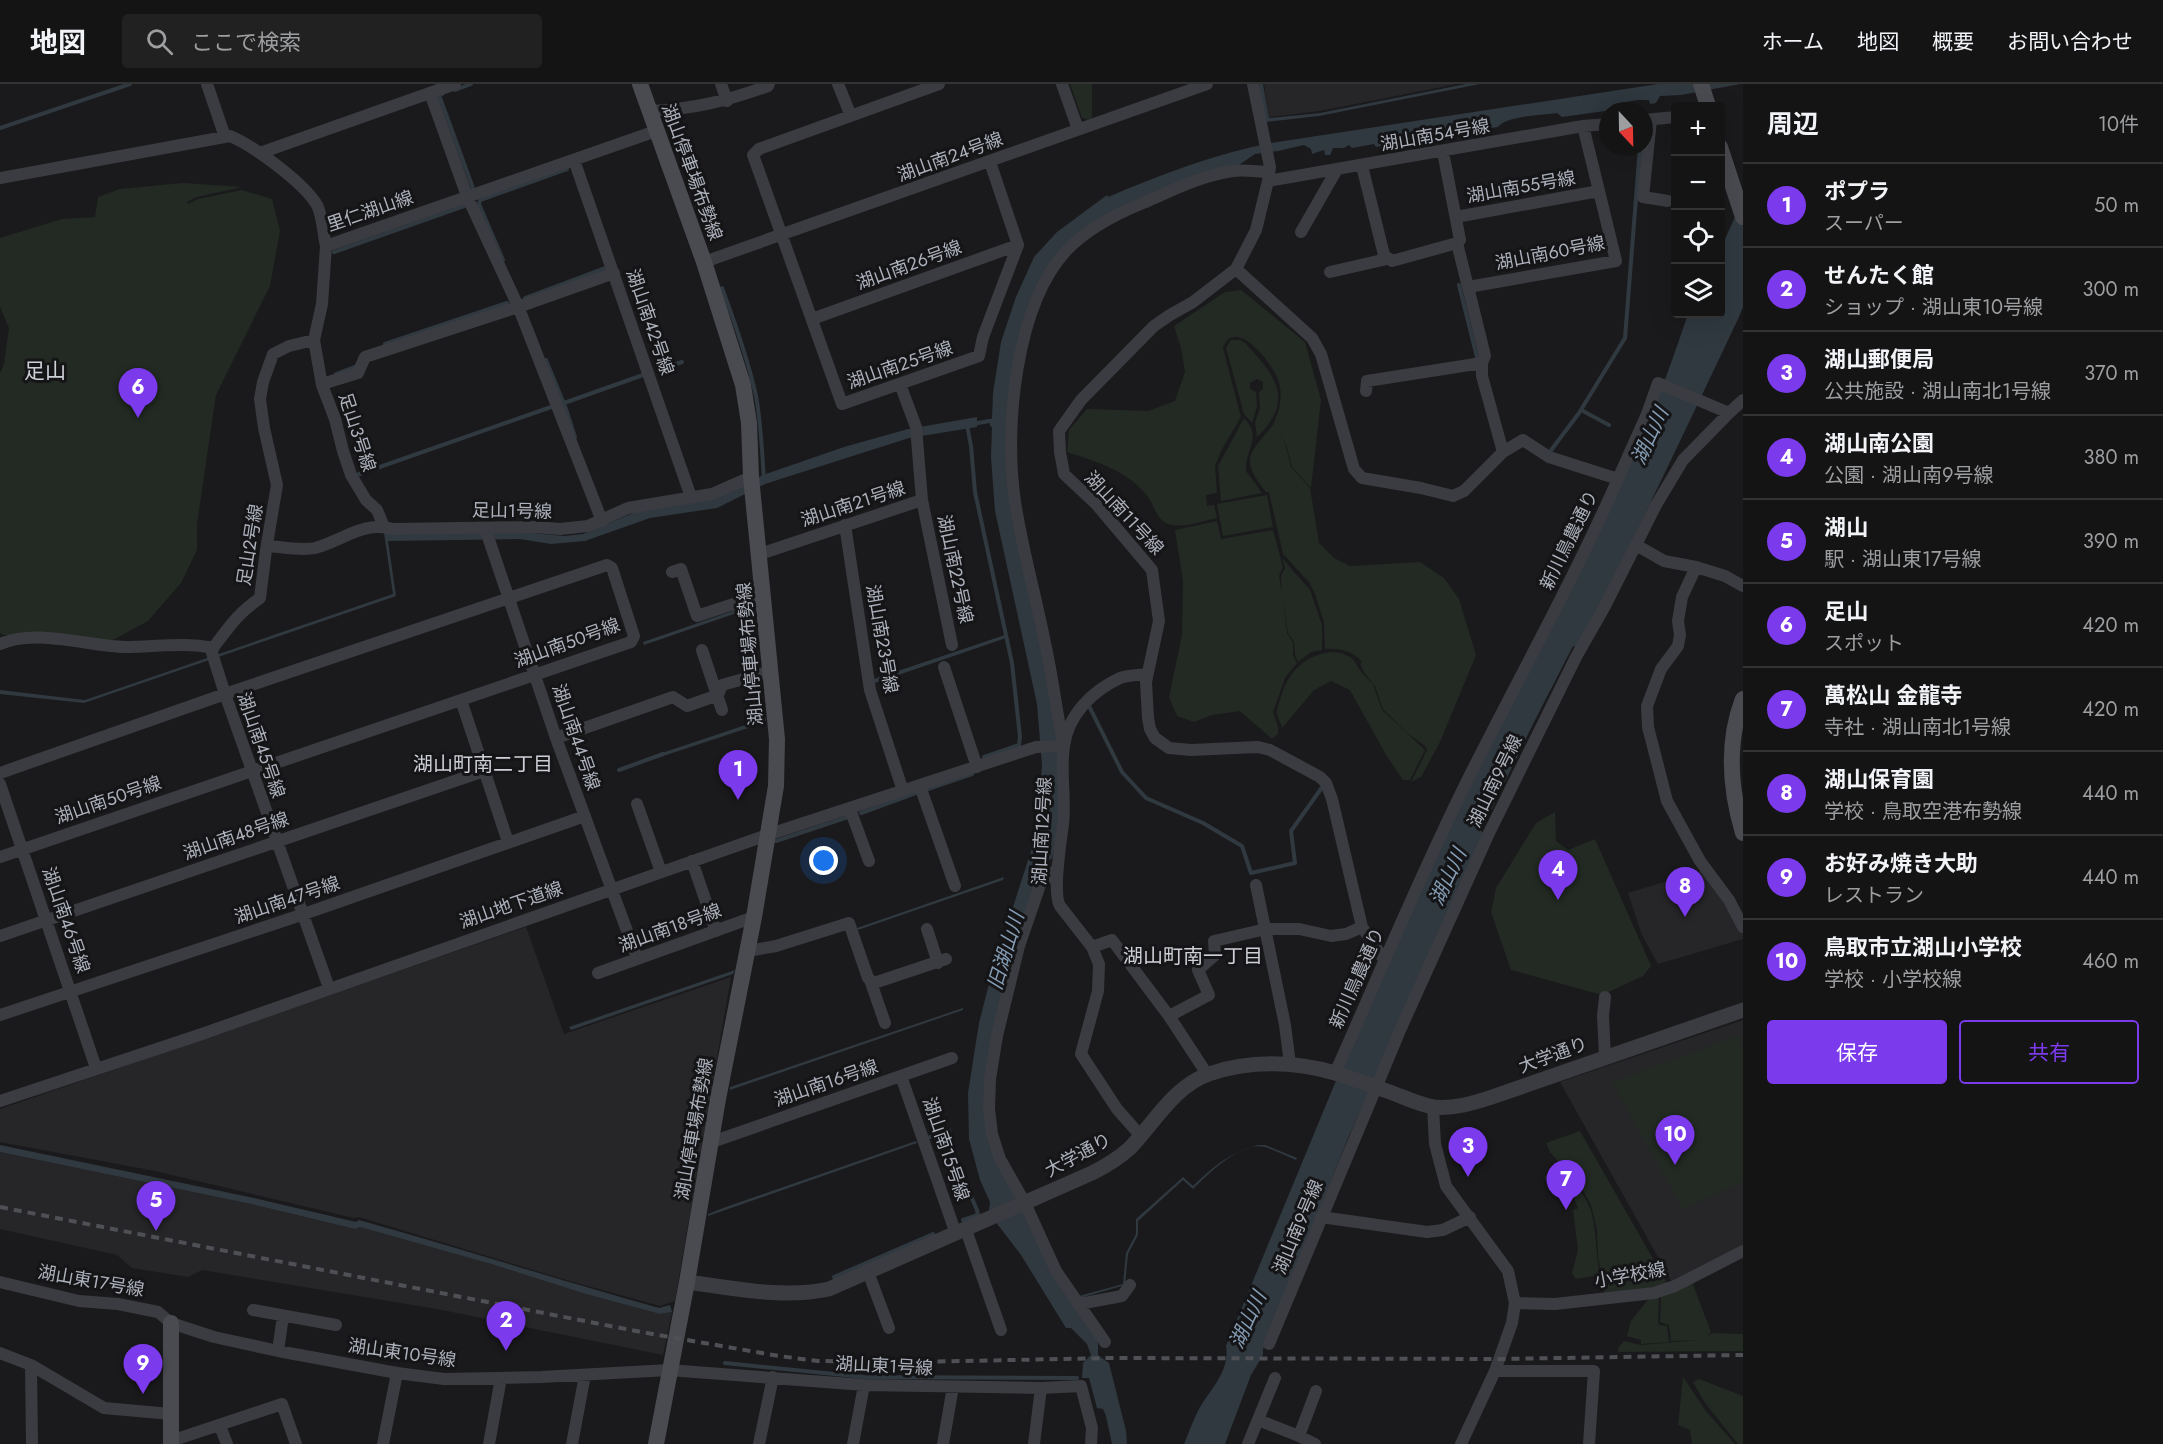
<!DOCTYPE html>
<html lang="ja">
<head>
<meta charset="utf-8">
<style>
  :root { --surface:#141415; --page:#212122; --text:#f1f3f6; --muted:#9d9ea0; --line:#333334; --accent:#7c3aed }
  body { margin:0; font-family:Jost,"Noto Sans JP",sans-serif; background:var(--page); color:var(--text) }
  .controls { position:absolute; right:18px; top:18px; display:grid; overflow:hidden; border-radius:6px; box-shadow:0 6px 24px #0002 }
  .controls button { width:54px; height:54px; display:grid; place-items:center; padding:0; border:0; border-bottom:2px solid var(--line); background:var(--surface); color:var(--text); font:30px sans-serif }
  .compass { position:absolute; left:1599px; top:18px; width:54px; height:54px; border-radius:50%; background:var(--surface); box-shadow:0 6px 24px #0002; rotate:158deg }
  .you { position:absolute; left:824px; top:777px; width:21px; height:21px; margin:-15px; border:4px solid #fff; border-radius:50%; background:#1a73e8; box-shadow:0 0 0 9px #1a73e833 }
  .badge { display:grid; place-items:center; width:39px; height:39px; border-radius:50%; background:var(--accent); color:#fff; font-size:20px; font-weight:700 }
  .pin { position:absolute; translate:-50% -50px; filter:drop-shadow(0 2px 3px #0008) }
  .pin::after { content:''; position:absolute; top:32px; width:21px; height:18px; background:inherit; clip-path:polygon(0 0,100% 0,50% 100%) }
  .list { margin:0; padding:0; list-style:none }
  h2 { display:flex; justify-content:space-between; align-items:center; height:78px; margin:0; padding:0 24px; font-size:26px }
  h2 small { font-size:20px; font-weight:400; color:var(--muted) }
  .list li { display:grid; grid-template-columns:39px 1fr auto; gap:18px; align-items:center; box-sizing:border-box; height:84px; padding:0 24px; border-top:2px solid var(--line) }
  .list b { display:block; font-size:22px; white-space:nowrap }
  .list p { margin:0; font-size:20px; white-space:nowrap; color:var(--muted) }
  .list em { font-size:20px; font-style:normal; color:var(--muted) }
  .actions { display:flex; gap:12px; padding:18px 24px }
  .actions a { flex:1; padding:14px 0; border:2px solid var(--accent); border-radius:6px; text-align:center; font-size:21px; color:var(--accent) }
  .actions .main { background:var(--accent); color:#fff }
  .icon { flex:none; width:33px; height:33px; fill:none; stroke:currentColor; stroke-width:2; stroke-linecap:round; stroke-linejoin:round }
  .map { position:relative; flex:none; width:1743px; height:1360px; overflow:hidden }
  header { display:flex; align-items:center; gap:36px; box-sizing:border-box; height:84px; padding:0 30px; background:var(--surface); border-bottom:2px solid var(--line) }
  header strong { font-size:28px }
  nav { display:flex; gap:33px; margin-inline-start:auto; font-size:21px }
  .search { width:420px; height:54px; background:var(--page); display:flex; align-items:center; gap:15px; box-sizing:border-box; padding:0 21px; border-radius:6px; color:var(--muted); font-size:22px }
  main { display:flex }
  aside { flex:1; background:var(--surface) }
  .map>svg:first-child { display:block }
</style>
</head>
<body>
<header>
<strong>地図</strong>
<div class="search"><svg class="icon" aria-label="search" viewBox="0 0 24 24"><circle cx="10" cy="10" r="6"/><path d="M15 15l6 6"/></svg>ここで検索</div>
<nav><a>ホーム</a><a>地図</a><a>概要</a><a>お問い合わせ</a></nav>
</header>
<main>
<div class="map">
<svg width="1743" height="1360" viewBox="0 0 1743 1360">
  <rect width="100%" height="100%" fill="#1a1a1c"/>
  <!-- built -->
  <path fill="#262629" d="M1264,0H1457L1320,27L1269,33Z
    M1703,786L1743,849V855L1658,880L1642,851L1628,809Z
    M526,843L564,950L731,893L675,1217L660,1222L566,1196L359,1133L354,1134L155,1087L0,1058V1025Z
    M1743,936V1164L1673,1200L1560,998Z
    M0,1068L251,1120L354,1145L360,1143L491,1180L586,1210L660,1230L672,1228L663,1271L437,1225L202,1186L188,1193L132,1184L117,1171L0,1145Z"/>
  <!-- green -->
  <path fill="#222a23" d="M1070,0H1092V34L1088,36L1082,34Z
    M183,99L242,103L197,113L187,118L188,120L198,115L242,106L272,115L280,147L270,202L216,311L197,440V466L181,499L148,537L111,557L3,551L0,549V289L4,280L9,244L0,223V154L62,135L95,133L98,113L120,105Z
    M1241,206L1305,258L1321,316L1311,404L1292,383L1286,360L1273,341C1279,327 1283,314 1279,299C1276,283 1235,230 1223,264L1241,333L1221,367L1215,382L1217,409L1206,411L1207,422L1214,421L1217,434C1203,437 1180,446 1166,439C1156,434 1154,421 1148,413C1129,387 1095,377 1067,368L1069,346L1087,325L1148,327L1175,317L1185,288L1181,264L1174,242L1225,208Z
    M1231,256H1240L1245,259C1275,291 1296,316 1257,353L1255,339L1260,324L1259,308L1263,305V298L1257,295L1250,299V305L1256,308L1257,323L1252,339L1244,330L1226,264Z
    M1244,334C1263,353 1245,365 1246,387L1262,409L1221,417L1218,382Z
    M1273,341L1285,359L1291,383L1310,404L1319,459L1334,474L1350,482L1420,478L1444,494L1459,515L1476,571L1440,658L1421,693L1411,698L1427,666L1425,662L1406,648L1383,625L1375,602L1365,590L1360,580L1362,578C1354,567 1338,564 1325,565L1324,538L1315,510L1309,498L1283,470L1269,408H1266C1240,375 1248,371 1273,341Z
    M1267,411L1273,443L1223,452L1217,420Z
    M1217,437L1221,455L1273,446L1283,483L1279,492L1282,509L1281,492L1285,484L1282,474L1310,506L1322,541V566L1311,568L1298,578L1295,571L1294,558L1288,549L1283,516L1287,549L1293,559V571L1297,579L1285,594L1273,628L1278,643V650L1272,655L1240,627L1212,631L1194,638L1177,632L1169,613L1182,551L1183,497L1175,446Z
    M1332,568L1341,569L1352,574L1362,589L1373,600L1382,626L1425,666L1410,696H1403L1385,669L1350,606L1331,597L1314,606L1282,644C1281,639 1278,635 1277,630C1276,625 1280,617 1281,612C1289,587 1306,570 1332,568Z
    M1555,728L1556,757L1568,766L1595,755L1651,882L1643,892L1602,911L1511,886L1491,828L1496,804L1536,739Z
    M1738,952L1743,963V1098L1683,1125L1612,998Z
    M1580,1047L1668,1201L1605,1211L1598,1173L1597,1146L1591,1121L1584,1108L1550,1068L1546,1059Z
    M1556,1079C1569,1093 1583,1107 1590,1124C1597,1143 1595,1167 1600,1191L1576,1195L1572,1189L1578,1166L1573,1126L1578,1124L1571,1108L1564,1112L1544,1094Z
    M1692,1198L1711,1248L1708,1252L1712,1249L1743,1250V1267L1618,1268V1264L1624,1257L1641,1261L1699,1256L1671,1257L1669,1241L1660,1238L1661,1211Z
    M1659,1212L1658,1238L1659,1241L1667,1242L1669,1258L1641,1260V1256L1627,1252L1631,1237L1650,1213Z
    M1683,1293L1706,1327L1735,1360H1692L1690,1346L1678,1341Z
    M1699,1295L1743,1312V1360H1738L1705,1319L1693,1298Z"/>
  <!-- water -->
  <path fill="#303940" d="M1259,0H1263L1269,34L1320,29L1466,0H1480L1319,32L1265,38Z
    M1658,0H1740L1681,11L1660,12L1656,19L1650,20L1649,16H1638L1614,20L1605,27L1562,33L1557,29C1544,31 1505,32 1498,43L1429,53L1425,46L1421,48L1420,52L1413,51L1409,57L1376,63L1374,60L1352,64L1349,61L1344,64H1333L1330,71H1325L1324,66L1312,70L1311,65L1304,61L1278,67L1255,70L1236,83L1103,135L1042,196L1008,349L1055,627L1061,699L1056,754L1052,774L1039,784L1043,790L1021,847L986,1039L1098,1256V1271L1109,1279L1126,1347L1127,1360H1112L1106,1332L1103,1325L1097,1324L1089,1294H1082L1083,1279L1091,1271L1087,1260L1071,1244H1066L1021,1171L998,1141L989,1126L990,1118L980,1096L969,1055L968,1009L979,939L992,888L1032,764L1038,735L1042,681L1037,620L995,427L991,373L992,343L990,342V335H992L993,309L1001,258L1016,213L1034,173L1057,148L1107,111L1108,113C1162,90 1215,70 1271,59Z
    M1743,115V223L1738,235C1686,345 1634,455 1578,564L1573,562L1534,638L1481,747L1485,750L1348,1054L1263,1265V1271L1251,1291L1225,1360H1184C1189,1348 1193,1336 1199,1325C1210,1305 1230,1288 1226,1262L1345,975L1420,804L1645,344C1662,307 1675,268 1688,230H1720L1721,164Z
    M977,333V343L909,354L765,400L717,424L650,434L585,457L551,460L520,455L388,457L396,512L84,619L0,610V606L85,616L393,510L384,449L523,448L564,452L583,450L638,427L729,409L763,391L844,363L908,345Z
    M756,519L757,522L644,561L643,558Z
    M1005,551L1006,554L875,599L874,595Z
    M766,634V638L660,673L659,670Z
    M1004,793L1003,796L858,846L857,844Z
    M735,886L733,890L571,946L569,943Z
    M963,924V926L730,1006V1003Z
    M916,1057L917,1059L708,1132V1130L726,1123Z
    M0,1061L254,1114L356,1138L359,1136C459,1164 559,1196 659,1224L670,1221L672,1228L660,1230L586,1210L491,1180L360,1143L355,1145L251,1120L0,1068Z
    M1258,1061H1265L1297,1074L1296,1076C1286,1072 1275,1066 1265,1063C1241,1057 1208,1090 1193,1105L1183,1096L1138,1137V1151L1128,1170L1125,1201L1080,1214L1079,1212L1123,1200L1126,1169L1136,1150V1135L1183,1093L1193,1102C1215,1081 1228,1070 1258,1061Z"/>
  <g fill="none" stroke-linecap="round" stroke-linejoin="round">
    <!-- stream -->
    <path stroke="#303940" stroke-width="4" d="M455,6L471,0
      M442,10L439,11L474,107
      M0,44L130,0
      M334,168L464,122
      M503,176L479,120L480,116L567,85
      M1459,201L1477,273
      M722,204C735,239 748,275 756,312C761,339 762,367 764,396
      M525,214L605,184
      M385,260L507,219
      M546,276L566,325L575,353
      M659,286L682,278
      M336,290L357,282
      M564,319L643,291
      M1581,326L1609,341
      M973,340L995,336
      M967,341L971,362L975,408L1012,579L1020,653L1019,661L984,673
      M1549,369L1579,329L1625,254L1640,63
      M354,392L554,322
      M1088,620L1122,688L1146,714L1203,739L1242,762L1251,789L1295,779L1291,747L1323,702
      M619,686L663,670
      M928,705L972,690
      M861,729L916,709
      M776,757L848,733
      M930,1053L949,1046L953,1071L977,1126L978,1131L963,1136
      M834,1193L933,1150
      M725,1279L864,1293L1077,1294"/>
    <!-- minor -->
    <path stroke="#3b3c41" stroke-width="12" d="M207,0L225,53
      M721,0L727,17
      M838,0L851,32
      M939,0L759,65L753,71L842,320L979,272L983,253L1018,161L990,78
      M1062,0L1078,45
      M1253,0L1270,83L1268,97L1256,146L1236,185L1312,254L1321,270L1354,385L1362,394L1421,404L1453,412L1464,407L1503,368L1523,356L1549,373L1618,395C1573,497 1518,595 1468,695C1420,791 1379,891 1335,989
      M430,9L467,112L518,222L602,437
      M650,27C694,25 726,17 768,2L769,0
      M1644,36L1676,33
      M1651,36L1643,113L1668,117
      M260,69L455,0
      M574,76L691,413
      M1362,82L1384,171L1392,177L1457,159L1460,156L1443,68
      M0,94L230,52C254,62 304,99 317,121C323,133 323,150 326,162L656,47
      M1268,97L1583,42L1608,40
      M1456,133L1599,107L1583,42
      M1301,148L1336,87
      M1457,159L1468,203L1616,177L1599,107
      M704,178L1207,0
      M1236,185L1193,218L1170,231L1154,242L1081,316L1059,347L1060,368L1064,390L1097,421L1152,486L1159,537L1146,598L1148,634L1150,645L1155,654L1169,664L1191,666L1258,663L1270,666L1320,693L1326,699L1332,715L1362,843L1385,877
      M1330,188L1387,175
      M1468,203L1485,272L1482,279V292L1503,368
      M812,235L1018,161
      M314,256L322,301L335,335L343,367L351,391L366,416L377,426L384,443
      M314,256L322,220L326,162
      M322,300L358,289L365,273L518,223L614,189
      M1366,307L1367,297L1482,279
      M1729,329L1743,316
      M922,416L952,561
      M845,441L870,606L903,707
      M485,444L556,654L637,874
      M1636,461L1664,477L1696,483L1725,492L1743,502
      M267,462C282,463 302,467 315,464C344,456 362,437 393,445L535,443L560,445L588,442L628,424L712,410L751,393
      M760,470L922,416L916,343L900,300
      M1696,483L1682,513L1678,537L1680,551L1678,562L1661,585L1647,622L1648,643L1667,717L1700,777L1729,816L1743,843
      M672,488L681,485L697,532L764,510
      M0,560C35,544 87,562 125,563C154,563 184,558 213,564C230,542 236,531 260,514L266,466L277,401L264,344L260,315L263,298L273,270L289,262L314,256
      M213,564L212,569L225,610L329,904
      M702,566L722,626
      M944,583L977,683
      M1147,590C1139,591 1128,591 1120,594C1092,607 1068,631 1064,662C1060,688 1066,714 1063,740C1061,758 1052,808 1060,822L1092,863L1112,856L1169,932L1207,990
      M461,616L508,758
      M556,654L673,613L687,622L718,611L722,601L772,587
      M0,689L225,610L607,481L612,484L634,552L631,558L0,773
      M0,700L96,984
      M920,702L955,802
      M637,720L661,788
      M850,725L869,777
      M692,777L716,847
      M1058,784L1040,801L1019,862L997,952L990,995L989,1025L992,1050L1000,1075L1025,1119L1056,1187L1105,1258
      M1256,801L1285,941L1290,980
      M927,845L938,879
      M0,852L484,687
      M1092,863L1099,880L1098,907L1081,970L1117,1025L1140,1051
      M748,867L776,862L849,839L868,894L874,899L946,875
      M598,889L754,833
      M870,896L885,939
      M0,931L301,831L585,732
      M1169,932L1209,911L1198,886L1215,871L1214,857L1266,845H1299L1331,852L1346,850L1362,843
      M1605,973L1603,932L1605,913
      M901,992L956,1150
      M0,1017L199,951L767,751L1036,663L1064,662C1056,628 1053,593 1045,559C1036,512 1022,465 1015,417C1004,346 1015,221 1067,166C1088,144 1116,130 1143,119C1171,107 1202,91 1233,87C1244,85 1258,88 1269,88
      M1433,1023L1435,1060L1446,1102L1508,1187L1515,1219L1512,1239L1495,1287L1461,1360
      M712,1058L952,974
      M1321,1133L1427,1148L1443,1146L1470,1133
      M966,1146L1001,1246
      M868,1188L889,1244
      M0,1198L79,1217L118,1220L158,1228L171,1239L214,1253L278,1267L397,1289L444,1295L541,1293L669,1286L864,1301L1041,1304L1034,1360
      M1515,1219L1555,1220L1654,1209L1675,1202L1743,1167
      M1079,1220L1122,1212L1130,1201
      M253,1226L336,1241
      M1269,1260L1401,944L1489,749L1576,573L1605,522L1656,421L1683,376L1729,329L1658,299L1647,330L1618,395
      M278,1267L283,1232
      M0,1269L31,1281
      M1495,1287H1594L1589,1360
      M1041,1304L1081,1302L1092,1344L1091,1360
      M1258,1336L1299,1352L1315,1360
      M220,1342L227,1360
      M1299,1352L1316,1307
      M171,1357L282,1320L296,1360
      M32,1360L31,1281L104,1324L171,1330
      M383,1360L397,1289
      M489,1360L501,1294
      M572,1360L585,1291
      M759,1360L773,1293
      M853,1360L864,1301
      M943,1360L953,1303
      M1248,1360L1275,1294"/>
    <!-- tertiary -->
    <path stroke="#3b3c41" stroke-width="15" d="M687,1198C734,1204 783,1215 829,1205L1092,1089C1106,1082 1118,1075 1130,1064C1154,1039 1174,1002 1209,990C1248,976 1295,977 1335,989C1352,994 1369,1001 1387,1007C1402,1012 1419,1021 1434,1023C1454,1025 1474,1019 1492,1013L1743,926"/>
    <!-- secondary -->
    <path stroke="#494b51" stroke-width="16" d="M640,0L704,178L743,301L749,339L751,393L777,655L776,702L754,833L718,1015L687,1198L656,1360
      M1701,0L1708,22
      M1720,63L1743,133
      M1743,615C1726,659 1730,705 1743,749
      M171,1239V1360"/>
    <!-- rail -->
    <path stroke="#4e5056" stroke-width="4" stroke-dasharray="8 6" stroke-linecap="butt" d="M0,1123L641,1248L779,1272L818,1277L914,1278L1111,1274L1499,1275L1743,1271"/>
  </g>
  <g text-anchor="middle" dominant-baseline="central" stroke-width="6" stroke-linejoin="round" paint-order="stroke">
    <!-- street labels -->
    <g font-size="18" fill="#adb1bb" stroke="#151517">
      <text transform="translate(1435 51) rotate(-10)">湖山南54号線</text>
      <text transform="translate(950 73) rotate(-20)">湖山南24号線</text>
      <text transform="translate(692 88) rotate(70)">湖山停車場布勢線</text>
      <text transform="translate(1521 103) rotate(-10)">湖山南55号線</text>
      <text transform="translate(370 127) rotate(-19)">里仁湖山線</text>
      <text transform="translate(1550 169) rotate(-11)">湖山南60号線</text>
      <text transform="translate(909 181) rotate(-20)">湖山南26号線</text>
      <text transform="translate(650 238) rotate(71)">湖山南42号線</text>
      <text transform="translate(900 281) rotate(-19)">湖山南25号線</text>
      <text transform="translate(357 348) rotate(72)">足山3号線</text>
      <text transform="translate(853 420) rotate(-18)">湖山南21号線</text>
      <text transform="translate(512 427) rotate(1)">足山1号線</text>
      <text transform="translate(1124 429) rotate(47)">湖山南11号線</text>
      <text transform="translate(1569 456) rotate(-64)">新川鳥農通り</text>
      <text transform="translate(250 461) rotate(-81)">足山2号線</text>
      <text transform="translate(955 485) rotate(78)">湖山南22号線</text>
      <text transform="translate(882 555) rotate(80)">湖山南23号線</text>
      <text transform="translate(567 559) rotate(-20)">湖山南50号線</text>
      <text transform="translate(750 570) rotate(-95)">湖山停車場布勢線</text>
      <text transform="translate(576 653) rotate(71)">湖山南44号線</text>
      <text transform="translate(261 661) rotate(71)">湖山南45号線</text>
      <text transform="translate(1495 697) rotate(-64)">湖山南9号線</text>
      <text transform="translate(108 716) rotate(-19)">湖山南50号線</text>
      <text transform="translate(1042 747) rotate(-87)">湖山南12号線</text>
      <text transform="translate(236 752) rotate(-19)">湖山南48号線</text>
      <text transform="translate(287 816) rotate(-19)">湖山南47号線</text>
      <text transform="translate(511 821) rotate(-19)">湖山地下道線</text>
      <text transform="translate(66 836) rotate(71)">湖山南46号線</text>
      <text transform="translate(670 844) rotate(-20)">湖山南18号線</text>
      <text transform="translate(1357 894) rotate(-66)">新川鳥農通り</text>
      <text transform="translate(1553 971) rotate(-20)">大学通り</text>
      <text transform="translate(826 999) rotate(-19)">湖山南16号線</text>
      <text transform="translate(694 1045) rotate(-80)">湖山停車場布勢線</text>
      <text transform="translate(946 1065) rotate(71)">湖山南15号線</text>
      <text transform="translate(1078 1071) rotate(-28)">大学通り</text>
      <text transform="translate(1298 1143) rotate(-67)">湖山南9号線</text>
      <text transform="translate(1630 1191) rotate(-10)">小学校線</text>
      <text transform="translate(91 1197) rotate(10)">湖山東17号線</text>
      <text transform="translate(402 1269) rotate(8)">湖山東10号線</text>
      <text transform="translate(884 1282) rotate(3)">湖山東1号線</text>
    </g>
    <!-- water labels -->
    <g font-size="20" font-style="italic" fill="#859db5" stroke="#151517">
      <text transform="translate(1650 352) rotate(-65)">湖山川</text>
      <text transform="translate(1448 793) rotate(-65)">湖山川</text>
      <text transform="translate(1006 867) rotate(-73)">旧湖山川</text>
      <text transform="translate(1248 1236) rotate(-65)">湖山川</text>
    </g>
    <!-- neighbourhood labels -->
    <g font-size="20" fill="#ced0d7" stroke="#151517">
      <text x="483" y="680">湖山町南二丁目</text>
      <text x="1193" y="872">湖山町南一丁目</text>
    </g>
    <!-- quarter labels -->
    <g font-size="21" fill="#ced0d7" stroke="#151517">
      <text x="45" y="287">足山</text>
    </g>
  </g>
</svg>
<div class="controls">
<button>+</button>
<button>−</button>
<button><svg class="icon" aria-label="locate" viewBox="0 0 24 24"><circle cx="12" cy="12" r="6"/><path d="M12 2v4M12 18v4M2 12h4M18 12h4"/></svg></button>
<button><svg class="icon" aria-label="layers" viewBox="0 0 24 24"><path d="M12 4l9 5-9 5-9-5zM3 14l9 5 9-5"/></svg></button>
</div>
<svg class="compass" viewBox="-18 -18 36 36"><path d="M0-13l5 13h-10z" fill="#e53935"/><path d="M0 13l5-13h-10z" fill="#9d9ea0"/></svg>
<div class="you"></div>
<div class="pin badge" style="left:738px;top:716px">1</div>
<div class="pin badge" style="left:506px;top:1267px">2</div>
<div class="pin badge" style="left:1468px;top:1093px">3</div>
<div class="pin badge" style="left:1558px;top:816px">4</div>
<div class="pin badge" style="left:156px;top:1147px">5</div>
<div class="pin badge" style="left:138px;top:334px">6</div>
<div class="pin badge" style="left:1566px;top:1126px">7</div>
<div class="pin badge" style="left:1685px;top:833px">8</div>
<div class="pin badge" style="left:143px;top:1310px">9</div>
<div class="pin badge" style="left:1675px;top:1081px">10</div>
</div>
<aside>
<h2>周辺<small>10件</small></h2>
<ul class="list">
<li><span class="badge">1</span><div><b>ポプラ</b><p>スーパー</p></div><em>50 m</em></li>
<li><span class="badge">2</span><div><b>せんたく館</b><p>ショップ · 湖山東10号線</p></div><em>300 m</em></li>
<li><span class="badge">3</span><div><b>湖山郵便局</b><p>公共施設 · 湖山南北1号線</p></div><em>370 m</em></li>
<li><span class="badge">4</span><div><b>湖山南公園</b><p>公園 · 湖山南9号線</p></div><em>380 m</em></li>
<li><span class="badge">5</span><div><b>湖山</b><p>駅 · 湖山東17号線</p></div><em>390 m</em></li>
<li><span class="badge">6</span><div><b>足山</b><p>スポット</p></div><em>420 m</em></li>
<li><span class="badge">7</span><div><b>萬松山 金龍寺</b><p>寺社 · 湖山南北1号線</p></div><em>420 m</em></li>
<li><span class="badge">8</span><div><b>湖山保育園</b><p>学校 · 鳥取空港布勢線</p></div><em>440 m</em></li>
<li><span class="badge">9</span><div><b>お好み焼き大助</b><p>レストラン</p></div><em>440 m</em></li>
<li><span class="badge">10</span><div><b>鳥取市立湖山小学校</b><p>学校 · 小学校線</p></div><em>460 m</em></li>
</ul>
<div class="actions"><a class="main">保存</a><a>共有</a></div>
</aside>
</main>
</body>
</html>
